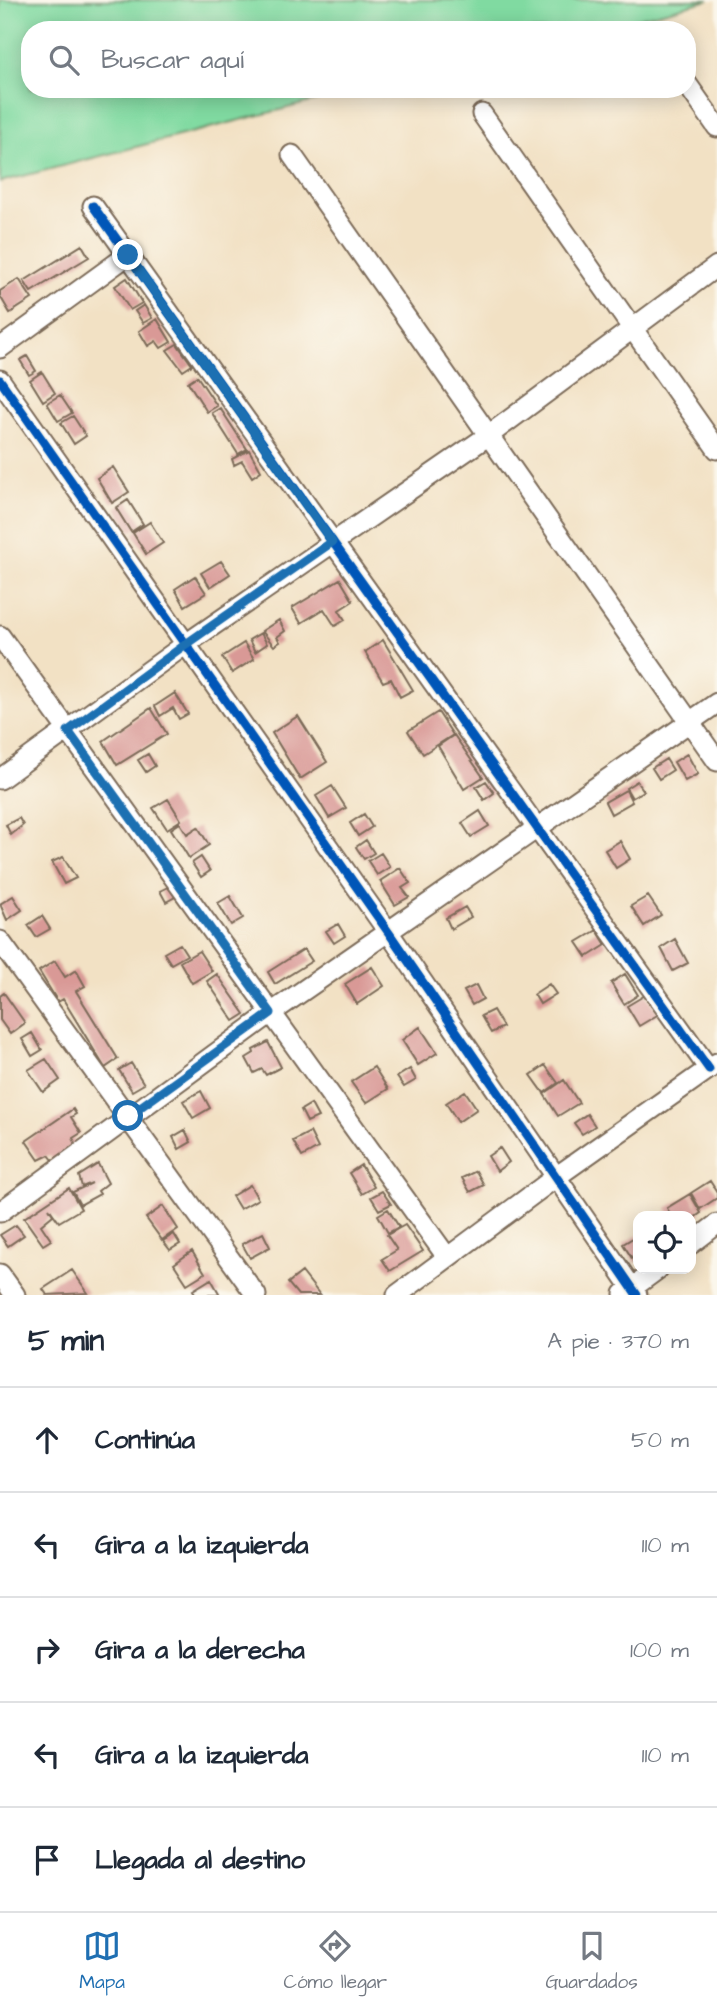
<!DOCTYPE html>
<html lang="es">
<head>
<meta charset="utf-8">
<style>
  :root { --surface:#fff; --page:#f2f2f3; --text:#1f2937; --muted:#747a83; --line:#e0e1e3; --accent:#1f6fb2 }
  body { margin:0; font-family:"Architects Daughter",sans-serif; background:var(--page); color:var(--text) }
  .controls { position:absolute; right:21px; bottom:21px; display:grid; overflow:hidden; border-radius:14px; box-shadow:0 4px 18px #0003 }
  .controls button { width:63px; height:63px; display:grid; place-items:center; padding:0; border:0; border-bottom:2px solid var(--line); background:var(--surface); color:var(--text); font:35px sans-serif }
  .stop { position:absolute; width:21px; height:21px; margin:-16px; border:5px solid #1f6fb2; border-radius:50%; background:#fff }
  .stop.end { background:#1f6fb2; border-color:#fff; box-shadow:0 2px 7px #0008 }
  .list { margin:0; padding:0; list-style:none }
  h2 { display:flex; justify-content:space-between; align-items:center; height:91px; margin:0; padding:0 28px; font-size:30px }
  h2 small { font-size:23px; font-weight:400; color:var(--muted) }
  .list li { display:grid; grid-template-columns:46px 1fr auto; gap:21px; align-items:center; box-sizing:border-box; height:105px; padding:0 28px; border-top:2px solid var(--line) }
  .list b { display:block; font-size:26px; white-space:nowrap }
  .list em { font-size:23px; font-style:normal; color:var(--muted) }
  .icon { flex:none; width:38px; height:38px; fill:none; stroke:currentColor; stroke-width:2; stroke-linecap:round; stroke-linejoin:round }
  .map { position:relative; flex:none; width:717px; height:1295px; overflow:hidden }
  .search { position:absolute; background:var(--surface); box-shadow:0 4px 18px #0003; left:21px; right:21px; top:21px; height:77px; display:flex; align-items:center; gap:18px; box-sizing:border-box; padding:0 24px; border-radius:28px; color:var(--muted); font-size:26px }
  .sheet { height:616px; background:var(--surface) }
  nav { display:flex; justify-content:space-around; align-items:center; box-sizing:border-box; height:98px; border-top:2px solid var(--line); background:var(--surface); font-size:19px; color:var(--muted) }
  nav a { display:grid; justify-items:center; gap:4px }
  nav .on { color:var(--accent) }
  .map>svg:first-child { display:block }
</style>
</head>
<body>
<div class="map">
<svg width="717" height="1295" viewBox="0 0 717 1295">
  <rect width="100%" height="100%" fill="#fbf7ec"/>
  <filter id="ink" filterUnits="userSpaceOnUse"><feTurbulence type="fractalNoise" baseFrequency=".0143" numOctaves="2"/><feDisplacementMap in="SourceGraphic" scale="14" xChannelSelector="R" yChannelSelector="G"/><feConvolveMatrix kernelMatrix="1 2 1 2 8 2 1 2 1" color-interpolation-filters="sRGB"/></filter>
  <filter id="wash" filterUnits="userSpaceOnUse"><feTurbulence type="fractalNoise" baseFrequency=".00686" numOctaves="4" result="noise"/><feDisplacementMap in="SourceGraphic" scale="28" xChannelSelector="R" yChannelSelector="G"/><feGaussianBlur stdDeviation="1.57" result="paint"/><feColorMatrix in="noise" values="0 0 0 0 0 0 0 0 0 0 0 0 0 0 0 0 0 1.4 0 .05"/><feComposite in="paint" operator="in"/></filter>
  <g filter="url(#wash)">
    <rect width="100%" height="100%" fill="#f2e1c4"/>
    <!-- green -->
    <path fill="#80daa1" stroke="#5e8260" stroke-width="2" d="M0,0H709L593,30H30V89H361L0,182Z"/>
    <g id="blocks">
      <!-- building -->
      <path fill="#d99996" d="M82,245L89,257L31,292L24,281Z
        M127,278L142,303L130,310L115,286Z
        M19,279L32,299L10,313L0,296V291Z
        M144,305L152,318L143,323L135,311Z
        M157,319L171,342L161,348L156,341L148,346L139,331Z
        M177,344L192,365L183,371L167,350Z
        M27,356L36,371L29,375L20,360Z
        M42,372L55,393L43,401L30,380Z
        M197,376L217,406L207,412L188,382Z
        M60,395L72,413L58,421L47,403Z
        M220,408L247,449L238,454L212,413Z
        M73,416L86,436L74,444L61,423Z
        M249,450L261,471L252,477L242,461L234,465L232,459Z
        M113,467L129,492L112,503L97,478Z
        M128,500L143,524L131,532L116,508Z
        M150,522L163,543L146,554L133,533Z
        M221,561L230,574L210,587L201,573Z
        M195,576L206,593L185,606L175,589Z
        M340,579L353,601L339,610L345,620L335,626L324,609L301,623L292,608Z
        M279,620L285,631L277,637L280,642L274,646L262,631Z
        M261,633L267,644L255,652L249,640Z
        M383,640L413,690L400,697L391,679L383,682L365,652Z
        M244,643L254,659L232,673L222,657Z
        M175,693L188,714L179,719L173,708L160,716L155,706Z
        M151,708L167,734L117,765L103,741Z
        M438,712L453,735L423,754L408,731Z
        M298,716L327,762L300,779L272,733Z
        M454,735L483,777L464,789L438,746Z
        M148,754L155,766L146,772L138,760Z
        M687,754L698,774L685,781L674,762Z
        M666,759L673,770L659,779L652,768Z
        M486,781L494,793L484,800L476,787Z
        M637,781L644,791L632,798L626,788Z
        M332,786L346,808L329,818L316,796Z
        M626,790L632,802L611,814L605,802Z
        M168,799L181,820L167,829L153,808Z
        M480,811L489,826L471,837L462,823Z
        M364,814L372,827L358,836L350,823Z
        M19,818L23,825L11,835L6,825Z
        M180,823L187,834L198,827L209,845L189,858L171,829Z
        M366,840L374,853L364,859L356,847Z
        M620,841L630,859L616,868L605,850Z
        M381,853L390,867L377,875L368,861Z
        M63,857L76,878L64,884L52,862Z
        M201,857L210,871L201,877L192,863Z
        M400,868L410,883L402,888L409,897L395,905L380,881Z
        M170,886L175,897L166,902L160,891Z
        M13,896L22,910L7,920L0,904Z
        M230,896L243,918L231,925L218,903Z
        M648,896L661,915L644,926L631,906Z
        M465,907L471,917L451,929L446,918Z
        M42,916L50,929L36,937L28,925Z
        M338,924L345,936L334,943L326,931Z
        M597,930L606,945L587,957L577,942Z
        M675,939L688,963L673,971L661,948Z
        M180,944L187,955L171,964L164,953Z
        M304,949L312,961L275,984L268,972Z
        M199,951L212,971L192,983L180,962Z
        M55,961L65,977L76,970L85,986L76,991L118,1059L105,1068L63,999L58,1002L39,971Z
        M372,967L384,986L357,1004L345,984Z
        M217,974L245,1014L234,1021L207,981Z
        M625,974L638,995L624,1004L611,983Z
        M549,984L556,994L540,1004L534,994Z
        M476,985L483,999L472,1005L464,991Z
        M4,993L25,1023L10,1034L0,1020V996Z
        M647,994L659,1014L639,1026L627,1006Z
        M493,1010L503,1027L491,1033L481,1016Z
        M420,1027L437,1053L418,1065L402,1040Z
        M32,1033L42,1050L32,1056L22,1039Z
        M268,1042L281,1067L266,1075L262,1069L254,1073L246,1058L254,1053L253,1050Z
        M46,1059L60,1080L43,1092L28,1070Z
        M131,1063L144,1084L132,1091L119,1070Z
        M545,1065L558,1083L544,1093L531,1075Z
        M374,1067L388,1089L366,1103L351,1082Z
        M410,1069L416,1080L404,1087L397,1077Z
        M564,1080L579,1103L558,1116L544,1094Z
        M201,1091L210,1108L193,1118L183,1101Z
        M465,1091L477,1109L458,1122L446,1103Z
        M311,1104L318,1117L307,1122L301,1110Z
        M73,1109L76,1114L71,1117L81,1133L73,1138L76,1144L53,1160L49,1155L39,1160L26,1141Z
        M587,1114L595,1126L582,1134L574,1123Z
        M185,1130L191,1142L179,1149L173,1137Z
        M310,1132L318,1148L302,1157L293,1141Z
        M500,1148L509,1162L497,1171L488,1156Z
        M98,1164L108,1183L98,1191L100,1194L80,1205L73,1192L92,1183L82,1187L79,1176Z
        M361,1165L374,1187L362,1194L349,1173Z
        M476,1171L484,1185L470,1192L462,1178Z
        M710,1181L717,1192V1198L700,1209L691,1193Z
        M250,1185L258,1199L240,1209L232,1196Z
        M69,1188L81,1209L59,1222L49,1208L53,1215L41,1225L51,1240L43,1245L24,1218Z
        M382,1191L391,1204L379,1210L371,1197Z
        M690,1194L701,1213L691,1220V1216H666L670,1214L667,1208Z
        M163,1206L178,1229L162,1240L146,1218Z
        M388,1209L399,1227L388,1233L378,1215Z
        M16,1225L24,1235L8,1246L0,1235Z
        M405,1225L423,1251L390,1271L382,1259L397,1250L387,1235Z
        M263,1233L270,1247L250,1258L242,1244Z
        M174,1234L180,1244L170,1250L163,1241Z
        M638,1235V1261L635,1263L623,1244Z
        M192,1251L205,1273L187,1284L174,1264Z
        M72,1270L88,1293L47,1295L43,1289Z
        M302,1272L320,1295H298L288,1283Z
        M211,1279L219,1293L216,1295H196L193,1290Z"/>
    </g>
  </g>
  <g filter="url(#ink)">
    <use href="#blocks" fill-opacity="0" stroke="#7b6a58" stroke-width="2"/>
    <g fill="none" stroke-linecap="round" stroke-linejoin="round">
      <!-- minor casing -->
      <g stroke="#7b6a58" stroke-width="23">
        <path id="minor" d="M687,84L717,127
          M482,114L717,449
          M292,155L717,761
          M93,206L709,1069
          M0,348L128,255
          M0,380L389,933L637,1295
          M0,636L447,1257
          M0,779L186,644L489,435L717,266
          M0,941L256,1295
          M0,1212L271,1013L717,703
          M691,1244L717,1224
          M0,1274L15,1295
          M624,1294L658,1269
          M397,1295L556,1177L717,1063"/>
      </g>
      <!-- minor -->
      <use href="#minor" stroke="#fff" stroke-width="19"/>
      <!-- cycleway casing -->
      <g stroke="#fbf7ec" stroke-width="13">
        <path id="cycleway" d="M93,206L709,1069
          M0,380L389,933L637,1295"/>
      </g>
      <!-- cycleway -->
      <use href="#cycleway" stroke="#0057b8" stroke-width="9"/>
    </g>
  </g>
  <g fill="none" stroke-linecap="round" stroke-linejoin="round" filter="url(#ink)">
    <!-- route -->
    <path stroke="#1f6fb2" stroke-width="9" d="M128,255L332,542L186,644L68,731L271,1013L128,1116"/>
  </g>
</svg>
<div class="controls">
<button><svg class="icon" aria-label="locate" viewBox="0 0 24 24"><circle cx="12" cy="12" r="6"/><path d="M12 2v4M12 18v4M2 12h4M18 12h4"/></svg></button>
</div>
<div class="stop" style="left:128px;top:1116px"></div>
<div class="stop end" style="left:128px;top:255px"></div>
<div class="search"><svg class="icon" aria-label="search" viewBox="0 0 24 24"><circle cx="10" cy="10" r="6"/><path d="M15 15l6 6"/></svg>Buscar aquí</div>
</div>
<section class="sheet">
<h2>5 min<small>A pie · 370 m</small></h2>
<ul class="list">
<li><svg class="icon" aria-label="ahead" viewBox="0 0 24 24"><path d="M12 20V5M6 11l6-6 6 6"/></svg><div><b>Continúa</b></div><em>50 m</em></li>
<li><svg class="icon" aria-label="left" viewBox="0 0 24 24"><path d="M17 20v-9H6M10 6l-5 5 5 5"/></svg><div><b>Gira a la izquierda</b></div><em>110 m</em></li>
<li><svg class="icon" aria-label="right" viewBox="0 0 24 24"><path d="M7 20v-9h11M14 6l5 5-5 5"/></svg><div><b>Gira a la derecha</b></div><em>100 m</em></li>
<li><svg class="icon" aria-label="left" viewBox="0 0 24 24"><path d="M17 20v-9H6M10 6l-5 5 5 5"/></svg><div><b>Gira a la izquierda</b></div><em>110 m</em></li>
<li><svg class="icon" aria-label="arrive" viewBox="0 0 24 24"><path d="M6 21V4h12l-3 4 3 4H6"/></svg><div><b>Llegada al destino</b></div></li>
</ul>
</section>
<nav>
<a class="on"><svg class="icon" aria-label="map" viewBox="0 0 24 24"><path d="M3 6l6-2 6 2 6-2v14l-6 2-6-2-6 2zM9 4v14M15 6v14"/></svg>Mapa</a>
<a><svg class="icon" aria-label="directions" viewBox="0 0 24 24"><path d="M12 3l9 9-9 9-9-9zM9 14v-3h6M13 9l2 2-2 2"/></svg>Cómo llegar</a>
<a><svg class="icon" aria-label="saved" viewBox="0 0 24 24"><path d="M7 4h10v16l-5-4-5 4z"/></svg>Guardados</a>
</nav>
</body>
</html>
